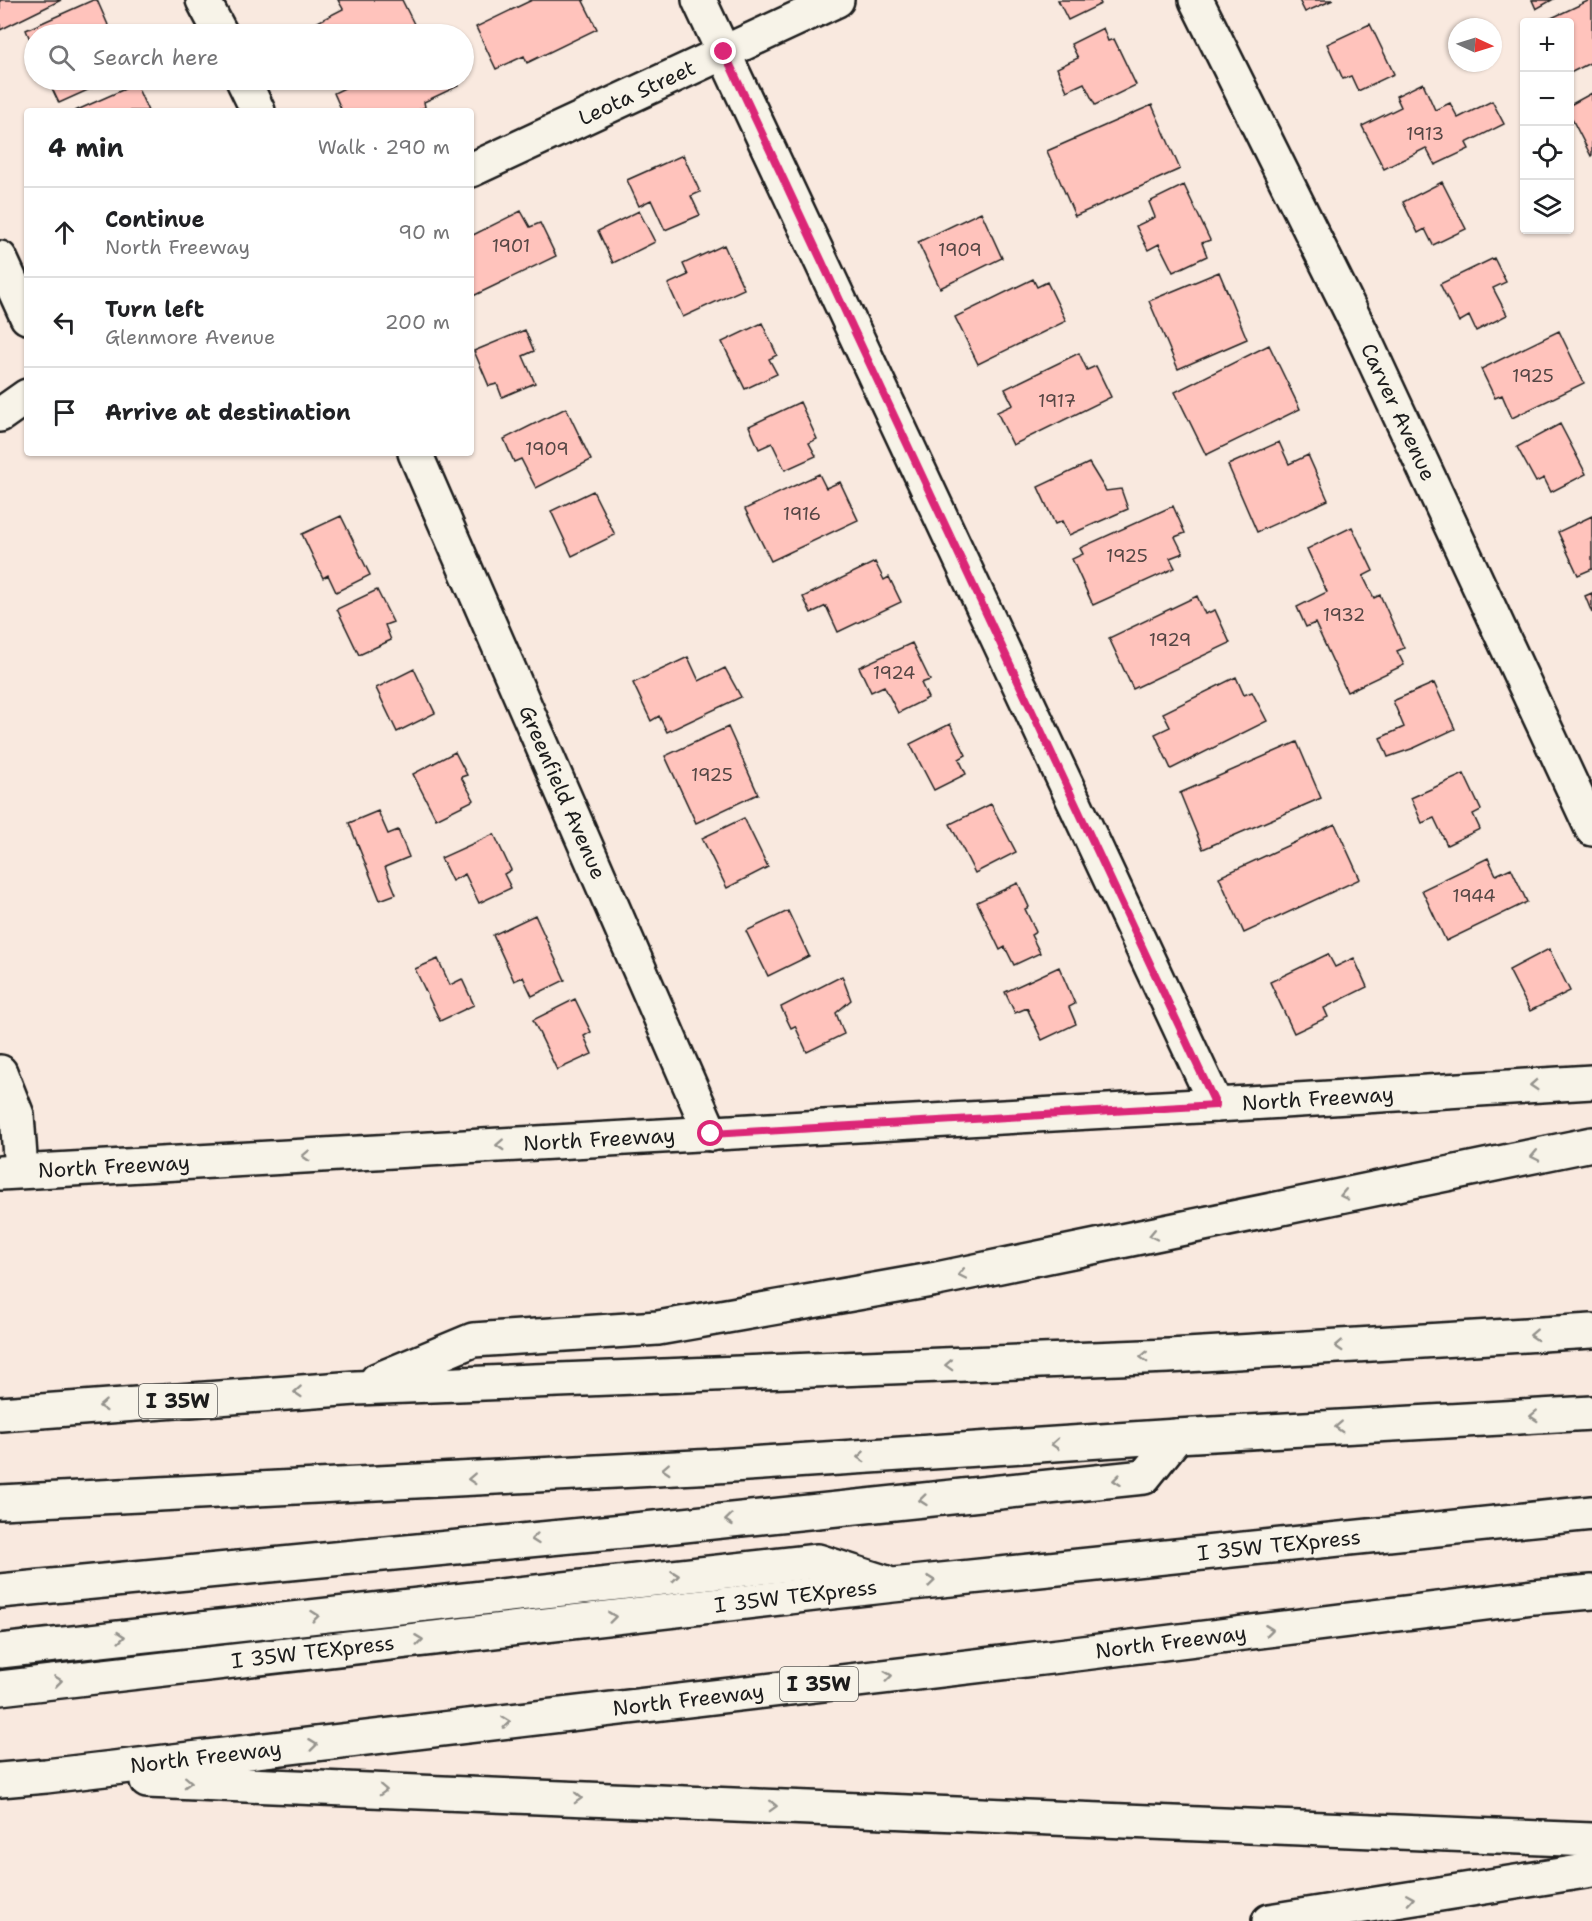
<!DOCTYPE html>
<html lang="en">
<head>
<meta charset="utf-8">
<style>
  :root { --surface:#fff; --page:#f2f2f2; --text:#202124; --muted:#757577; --line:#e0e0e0 }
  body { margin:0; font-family:"Shantell Sans",sans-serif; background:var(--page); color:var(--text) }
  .controls { position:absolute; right:18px; top:18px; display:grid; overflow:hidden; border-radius:6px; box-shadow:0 2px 4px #0004 }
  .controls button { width:54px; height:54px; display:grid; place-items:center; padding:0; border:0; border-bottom:2px solid var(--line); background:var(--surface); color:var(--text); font:30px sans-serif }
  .compass { position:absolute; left:1448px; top:18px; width:54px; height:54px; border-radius:50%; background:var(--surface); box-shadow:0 2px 4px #0004; rotate:94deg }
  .stop { position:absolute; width:18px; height:18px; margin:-14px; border:4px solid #db2777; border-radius:50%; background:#fff }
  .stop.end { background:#db2777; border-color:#fff; box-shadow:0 2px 6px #0008 }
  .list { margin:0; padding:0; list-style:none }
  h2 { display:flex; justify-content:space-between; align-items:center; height:78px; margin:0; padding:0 24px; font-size:26px }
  h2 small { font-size:20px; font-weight:400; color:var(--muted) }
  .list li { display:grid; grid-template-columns:39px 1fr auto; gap:18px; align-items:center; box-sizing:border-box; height:90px; padding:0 24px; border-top:2px solid var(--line) }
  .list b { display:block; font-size:22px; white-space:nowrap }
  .list p { margin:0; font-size:20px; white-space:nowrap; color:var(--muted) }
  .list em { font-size:20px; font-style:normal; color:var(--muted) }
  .icon { flex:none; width:33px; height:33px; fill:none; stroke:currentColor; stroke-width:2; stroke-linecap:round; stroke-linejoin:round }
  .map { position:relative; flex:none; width:1592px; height:1921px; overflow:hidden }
  .search { position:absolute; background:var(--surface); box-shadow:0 2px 4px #0004; left:24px; top:24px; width:450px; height:66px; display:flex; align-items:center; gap:15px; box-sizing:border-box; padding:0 21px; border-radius:33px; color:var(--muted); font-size:22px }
  .panel { position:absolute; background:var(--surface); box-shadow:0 2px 4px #0004; left:24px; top:108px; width:450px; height:348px; border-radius:6px }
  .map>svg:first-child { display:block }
</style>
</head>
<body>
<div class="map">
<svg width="1592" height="1921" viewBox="0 0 1592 1921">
  <rect width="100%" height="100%" fill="#f9e9df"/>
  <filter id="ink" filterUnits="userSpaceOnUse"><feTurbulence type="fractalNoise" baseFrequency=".0167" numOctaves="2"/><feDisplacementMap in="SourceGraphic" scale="12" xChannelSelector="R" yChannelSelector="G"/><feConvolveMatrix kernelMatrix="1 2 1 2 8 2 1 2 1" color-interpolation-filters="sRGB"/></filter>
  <g filter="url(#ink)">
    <!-- building -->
    <path fill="#ffc3bc" stroke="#1c1c1c" stroke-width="1.5" d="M0,0H61L0,30Z
      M93,0H97L112,34H34V49L26,30Z
      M338,0H402L416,28L402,34H312L308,27L343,9Z
      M532,0H585L583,1L597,29L527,63L524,56L496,69L476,27Z
      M1058,0H1099L1101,4L1068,20Z
      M1299,0H1333L1305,12Z
      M1532,0H1552L1536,9Z
      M1590,0H1592V62L1570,73V22H1543Z
      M1370,24L1394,74L1358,91L1351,76L1343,79L1327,44Z
      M1103,28L1108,41L1114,39L1136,85L1095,105L1084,83L1067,91L1057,68L1078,58L1071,44Z
      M48,80H96L99,85L59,103Z
      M361,80H455L458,86L424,102L425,107L416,111H342L334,93Z
      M1423,83L1435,110L1450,103L1458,118L1492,101L1504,124L1466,143L1469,149L1435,165L1426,148L1384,169L1362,126L1401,107L1396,96Z
      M136,84L148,111H75Z
      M1592,93V155L1591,156L1570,115V105Z
      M1152,105L1180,169L1075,216L1047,151Z
      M683,155L700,192L691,196L700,215L665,230L651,200L639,206L627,180Z
      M1442,182L1466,229L1433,245L1425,229L1418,233L1403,202Z
      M1184,185L1210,240L1202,243L1207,256L1173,272L1159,244L1148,250L1136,226L1155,217L1149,202Z
      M521,211L530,227L540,223L556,256L471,297V236Z
      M639,211L655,242L613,263L598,231Z
      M981,212L1002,258L940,288L918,242Z
      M724,245L744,289L683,317L668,284L688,275L683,264Z
      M1494,258L1506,282L1493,288L1507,315L1476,331L1469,316L1459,322L1440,284Z
      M1219,272L1247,339L1178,369L1149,301Z
      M1033,279L1037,287L1047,282L1066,321L978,364L955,317Z
      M762,323L777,355L769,359L777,374L745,389L722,342Z
      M525,330L534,351L523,356L535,383L502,397L497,384L489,386L474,351Z
      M1559,331L1584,383L1512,418L1502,395L1495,398L1481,369Z
      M1269,345L1300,409L1206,455L1175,392Z
      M1079,353L1087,370L1096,366L1111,397L1013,445L997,412L1013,405L1005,389Z
      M800,402L817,439L809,443L816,456L785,470L772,443L759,449L749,426Z
      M566,408L591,460L536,488L521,459L514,462L504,439Z
      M1560,424L1586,474L1551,492L1544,478L1536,482L1517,447Z
      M1279,442L1289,464L1308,455L1328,500L1257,532L1228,465Z
      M1089,463L1106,491L1121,489L1128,509L1069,535L1062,521L1055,524L1038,487Z
      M819,474L826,488L840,482L858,520L771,561L745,509Z
      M593,491L615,535L572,556L551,511Z
      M1173,506L1185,533L1175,537L1183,553L1170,558L1175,568L1093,605L1072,559L1083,554L1080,548Z
      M341,516L370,575L336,592L328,575L323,578L302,534Z
      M1592,516V569L1578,575L1558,532Z
      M1352,527L1373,571L1363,576L1374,598L1380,595L1404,648L1397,651L1404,665L1347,692L1315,623L1306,627L1297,607L1327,592L1307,549Z
      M875,562L884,580L889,577L901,602L838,632L826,606L811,613L803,597Z
      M377,590L393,622L385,625L391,640L359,655L337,609Z
      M1592,593V613L1585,596Z
      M1197,596L1205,614L1215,610L1230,643L1133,689L1109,638Z
      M912,643L930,680L921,683L928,698L898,713L884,686L871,692L859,667Z
      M688,657L699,681L725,668L741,697L667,732L659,716L651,721L633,683Z
      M414,669L435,713L397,732L376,688Z
      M1236,677L1244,695L1252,692L1267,721L1171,769L1155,734L1170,727L1163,713Z
      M1434,683L1455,729L1414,748L1388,757L1380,738L1404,727L1393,701Z
      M950,724L966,755L959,759L966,774L934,790L910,744Z
      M728,727L758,794L696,823L665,756Z
      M1297,742L1321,798L1203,849L1180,793Z
      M455,752L467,775L461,777L474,800L436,819L413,774Z
      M1464,774L1481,810L1473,814L1480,829L1447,845L1434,818L1422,823L1411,798Z
      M991,804L1016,852L975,873L950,824Z
      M378,811L388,834L398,830L409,857L385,867L396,894L380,900L349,823Z
      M744,818L768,867L727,888L702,838Z
      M1335,824L1360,879L1244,933L1219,877Z
      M494,834L511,870L504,874L511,888L479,903L465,874L452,881L441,858Z
      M1488,858L1496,875L1511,868L1527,902L1446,941L1422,890Z
      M1018,883L1029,907L1025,909L1036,932L1031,935L1040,953L1014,965L1005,947L1000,950L977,902Z
      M788,911L809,956L768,976L746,931Z
      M535,915L565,980L532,996L523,977L514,981L493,935Z
      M1549,949L1570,991L1530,1011L1509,970Z
      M1328,954L1335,967L1354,958L1367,987L1324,1008L1328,1017L1294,1033L1270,982Z
      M438,959L450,985L462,979L474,1005L440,1021L415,969Z
      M1059,967L1075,1004L1069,1007L1076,1024L1042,1040L1027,1008L1015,1013L1005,992Z
      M842,976L851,1000L836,1013L844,1034L807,1052L795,1026L791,1028L781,1007Z
      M575,999L591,1032L584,1036L592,1054L557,1070L533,1020Z"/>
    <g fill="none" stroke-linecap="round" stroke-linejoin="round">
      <!-- minor casing -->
      <g stroke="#1c1c1c" stroke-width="38">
        <g id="minor">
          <path d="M203,0L221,34"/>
          <path d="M699,0L1216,1105"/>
          <path id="s1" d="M1196,0L1361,332L1592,829"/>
          <path d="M243,80L258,111"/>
          <path id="s2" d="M471,170L837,0"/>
          <path d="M0,258L27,317"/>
          <path d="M0,415L27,396"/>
          <path id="s3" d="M415,453L711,1134"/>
          <path d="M0,1072L17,1115L21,1171"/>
        </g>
      </g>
      <!-- major casing -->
      <g stroke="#1c1c1c" stroke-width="38">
        <g id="major">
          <path id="s4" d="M0,1173L1216,1105L1592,1082"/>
          <path d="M1269,1921L1592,1870"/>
        </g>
      </g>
      <!-- highway casing -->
      <g stroke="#1c1c1c" stroke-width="38">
        <g id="highway">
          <path d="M377,1380L473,1340L658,1328L937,1279L1592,1144"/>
          <path d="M0,1414L356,1388L1169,1356L1592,1331"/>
          <path d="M0,1502L716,1466L1177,1436L1592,1413"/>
          <path d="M0,1591L665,1527L1144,1477L1177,1436"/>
          <path d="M0,1651L818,1561L884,1582"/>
          <path id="s5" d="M0,1688L893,1585L1592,1513"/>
          <path id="s6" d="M0,1780L46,1776L1059,1656L1533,1597L1592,1592"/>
          <path d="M147,1781L1592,1840"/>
        </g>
      </g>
      <!-- minor -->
      <use href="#minor" stroke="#f7f3e8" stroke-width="33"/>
      <!-- major -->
      <use href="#major" stroke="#f7f3e8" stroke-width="33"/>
      <!-- highway -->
      <use href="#highway" stroke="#f7f3e8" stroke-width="33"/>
    </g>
    <!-- one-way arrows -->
    <defs><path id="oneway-chevron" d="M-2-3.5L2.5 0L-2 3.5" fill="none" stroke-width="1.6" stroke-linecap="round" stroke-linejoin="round" transform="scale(1.5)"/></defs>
    <g stroke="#94928c">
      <use href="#oneway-chevron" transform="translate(1534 1085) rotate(176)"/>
      <use href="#oneway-chevron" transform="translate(500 1145) rotate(177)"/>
      <use href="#oneway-chevron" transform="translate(306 1156) rotate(177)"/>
      <use href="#oneway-chevron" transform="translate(1535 1156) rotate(168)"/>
      <use href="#oneway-chevron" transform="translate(1344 1195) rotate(168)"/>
      <use href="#oneway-chevron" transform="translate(1153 1235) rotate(168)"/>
      <use href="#oneway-chevron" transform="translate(962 1274) rotate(168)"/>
      <use href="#oneway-chevron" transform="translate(1534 1335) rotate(177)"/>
      <use href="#oneway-chevron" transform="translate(1339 1346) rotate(177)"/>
      <use href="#oneway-chevron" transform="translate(1144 1357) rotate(178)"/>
      <use href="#oneway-chevron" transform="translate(949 1365) rotate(178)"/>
      <use href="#oneway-chevron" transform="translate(298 1392) rotate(176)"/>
      <use href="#oneway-chevron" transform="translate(103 1406) rotate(176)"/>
      <use href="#oneway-chevron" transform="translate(1534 1416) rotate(177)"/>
      <use href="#oneway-chevron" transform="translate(1339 1427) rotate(177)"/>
      <use href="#oneway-chevron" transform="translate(1055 1444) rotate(176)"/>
      <use href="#oneway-chevron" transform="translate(861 1457) rotate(176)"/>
      <use href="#oneway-chevron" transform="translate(666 1469) rotate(177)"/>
      <use href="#oneway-chevron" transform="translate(472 1479) rotate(177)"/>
      <use href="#oneway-chevron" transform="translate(1117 1480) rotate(174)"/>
      <use href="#oneway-chevron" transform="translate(923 1500) rotate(174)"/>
      <use href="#oneway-chevron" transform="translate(729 1520) rotate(174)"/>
      <use href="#oneway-chevron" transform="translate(535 1539) rotate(174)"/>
      <use href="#oneway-chevron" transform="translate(675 1576) rotate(-6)"/>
      <use href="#oneway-chevron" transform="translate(931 1581) rotate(-6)"/>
      <use href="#oneway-chevron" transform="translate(315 1616) rotate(-6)"/>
      <use href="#oneway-chevron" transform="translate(612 1617) rotate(-7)"/>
      <use href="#oneway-chevron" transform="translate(1269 1630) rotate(-7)"/>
      <use href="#oneway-chevron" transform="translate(121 1637) rotate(-6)"/>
      <use href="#oneway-chevron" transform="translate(419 1640) rotate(-7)"/>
      <use href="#oneway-chevron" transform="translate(888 1676) rotate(-7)"/>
      <use href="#oneway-chevron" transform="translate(58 1681) rotate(-7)"/>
      <use href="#oneway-chevron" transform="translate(506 1722) rotate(-7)"/>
      <use href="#oneway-chevron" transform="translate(313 1745) rotate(-7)"/>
      <use href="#oneway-chevron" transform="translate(188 1782) rotate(2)"/>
      <use href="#oneway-chevron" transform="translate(383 1790) rotate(2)"/>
      <use href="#oneway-chevron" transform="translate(578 1798) rotate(2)"/>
      <use href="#oneway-chevron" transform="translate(773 1806) rotate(2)"/>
      <use href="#oneway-chevron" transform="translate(1410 1899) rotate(-9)"/>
    </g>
  </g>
  <g fill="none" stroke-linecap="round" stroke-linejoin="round" filter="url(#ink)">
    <!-- route -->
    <path stroke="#db2777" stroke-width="8" d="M711,1134L1216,1105L724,52"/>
  </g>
  <g text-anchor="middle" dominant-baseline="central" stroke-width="4.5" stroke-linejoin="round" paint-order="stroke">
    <!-- number labels -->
    <g font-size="18" fill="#554644">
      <text x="1425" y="134">1913</text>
      <text x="511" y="246">1901</text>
      <text x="960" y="250">1909</text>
      <text x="1533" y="376">1925</text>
      <text x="1057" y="401">1917</text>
      <text x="547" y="449">1909</text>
      <text x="802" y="514">1916</text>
      <text x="1127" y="556">1925</text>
      <text x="1344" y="615">1932</text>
      <text x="1170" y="640">1929</text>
      <text x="894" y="673">1924</text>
      <text x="712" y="775">1925</text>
      <text x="1474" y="896">1944</text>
    </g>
    <!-- shield labels -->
    <g fill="#f7f3e8" stroke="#5e5c59" stroke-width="1.5">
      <rect x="139" y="1384" width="78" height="34" rx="4.5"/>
      <rect x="780" y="1667" width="78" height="34" rx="4.5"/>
    </g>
    <g font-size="20" font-weight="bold" fill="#1c1c1c">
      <text x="178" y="1401">I 35W</text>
      <text x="819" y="1684">I 35W</text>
    </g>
    <!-- street labels -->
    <g font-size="21" fill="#1c1c1c" stroke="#f7f3e8">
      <text stroke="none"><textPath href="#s2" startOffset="183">Leota Street</textPath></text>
      <text stroke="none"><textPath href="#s1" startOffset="459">Carver Avenue</textPath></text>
      <text stroke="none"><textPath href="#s3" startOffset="370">Greenfield Avenue</textPath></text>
      <text stroke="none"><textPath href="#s4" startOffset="1320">North Freeway</textPath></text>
      <text stroke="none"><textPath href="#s4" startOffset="600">North Freeway</textPath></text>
      <text stroke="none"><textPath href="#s4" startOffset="114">North Freeway</textPath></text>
      <text stroke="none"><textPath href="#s5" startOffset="1287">I 35W TEXpress</textPath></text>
      <text stroke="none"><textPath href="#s5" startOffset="801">I 35W TEXpress</textPath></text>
      <text stroke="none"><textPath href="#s6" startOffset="1179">North Freeway</textPath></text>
      <text stroke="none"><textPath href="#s5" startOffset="315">I 35W TEXpress</textPath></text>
      <text stroke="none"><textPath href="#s6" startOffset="693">North Freeway</textPath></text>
      <text stroke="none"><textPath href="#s6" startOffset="207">North Freeway</textPath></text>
    </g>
  </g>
</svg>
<div class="controls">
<button>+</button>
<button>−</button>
<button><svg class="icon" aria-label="locate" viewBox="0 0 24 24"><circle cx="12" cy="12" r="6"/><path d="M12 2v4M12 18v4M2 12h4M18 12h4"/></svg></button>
<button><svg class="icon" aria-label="layers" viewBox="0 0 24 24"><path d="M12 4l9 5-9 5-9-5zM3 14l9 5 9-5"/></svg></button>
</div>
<svg class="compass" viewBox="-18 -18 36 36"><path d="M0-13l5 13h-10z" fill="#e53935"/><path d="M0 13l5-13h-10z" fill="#757577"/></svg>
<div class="stop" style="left:711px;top:1134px"></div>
<div class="stop end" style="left:724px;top:52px"></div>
<div class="search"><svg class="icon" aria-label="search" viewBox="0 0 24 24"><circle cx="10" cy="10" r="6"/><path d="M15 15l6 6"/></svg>Search here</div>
<section class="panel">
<h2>4 min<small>Walk · 290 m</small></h2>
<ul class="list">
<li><svg class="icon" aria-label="ahead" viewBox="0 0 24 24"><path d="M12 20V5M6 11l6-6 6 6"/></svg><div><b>Continue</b><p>North Freeway</p></div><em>90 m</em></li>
<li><svg class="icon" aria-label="left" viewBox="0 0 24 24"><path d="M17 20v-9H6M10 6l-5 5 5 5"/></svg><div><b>Turn left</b><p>Glenmore Avenue</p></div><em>200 m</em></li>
<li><svg class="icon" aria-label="arrive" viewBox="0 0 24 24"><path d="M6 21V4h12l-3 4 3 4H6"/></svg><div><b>Arrive at destination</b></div></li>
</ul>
</section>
</div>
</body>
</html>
